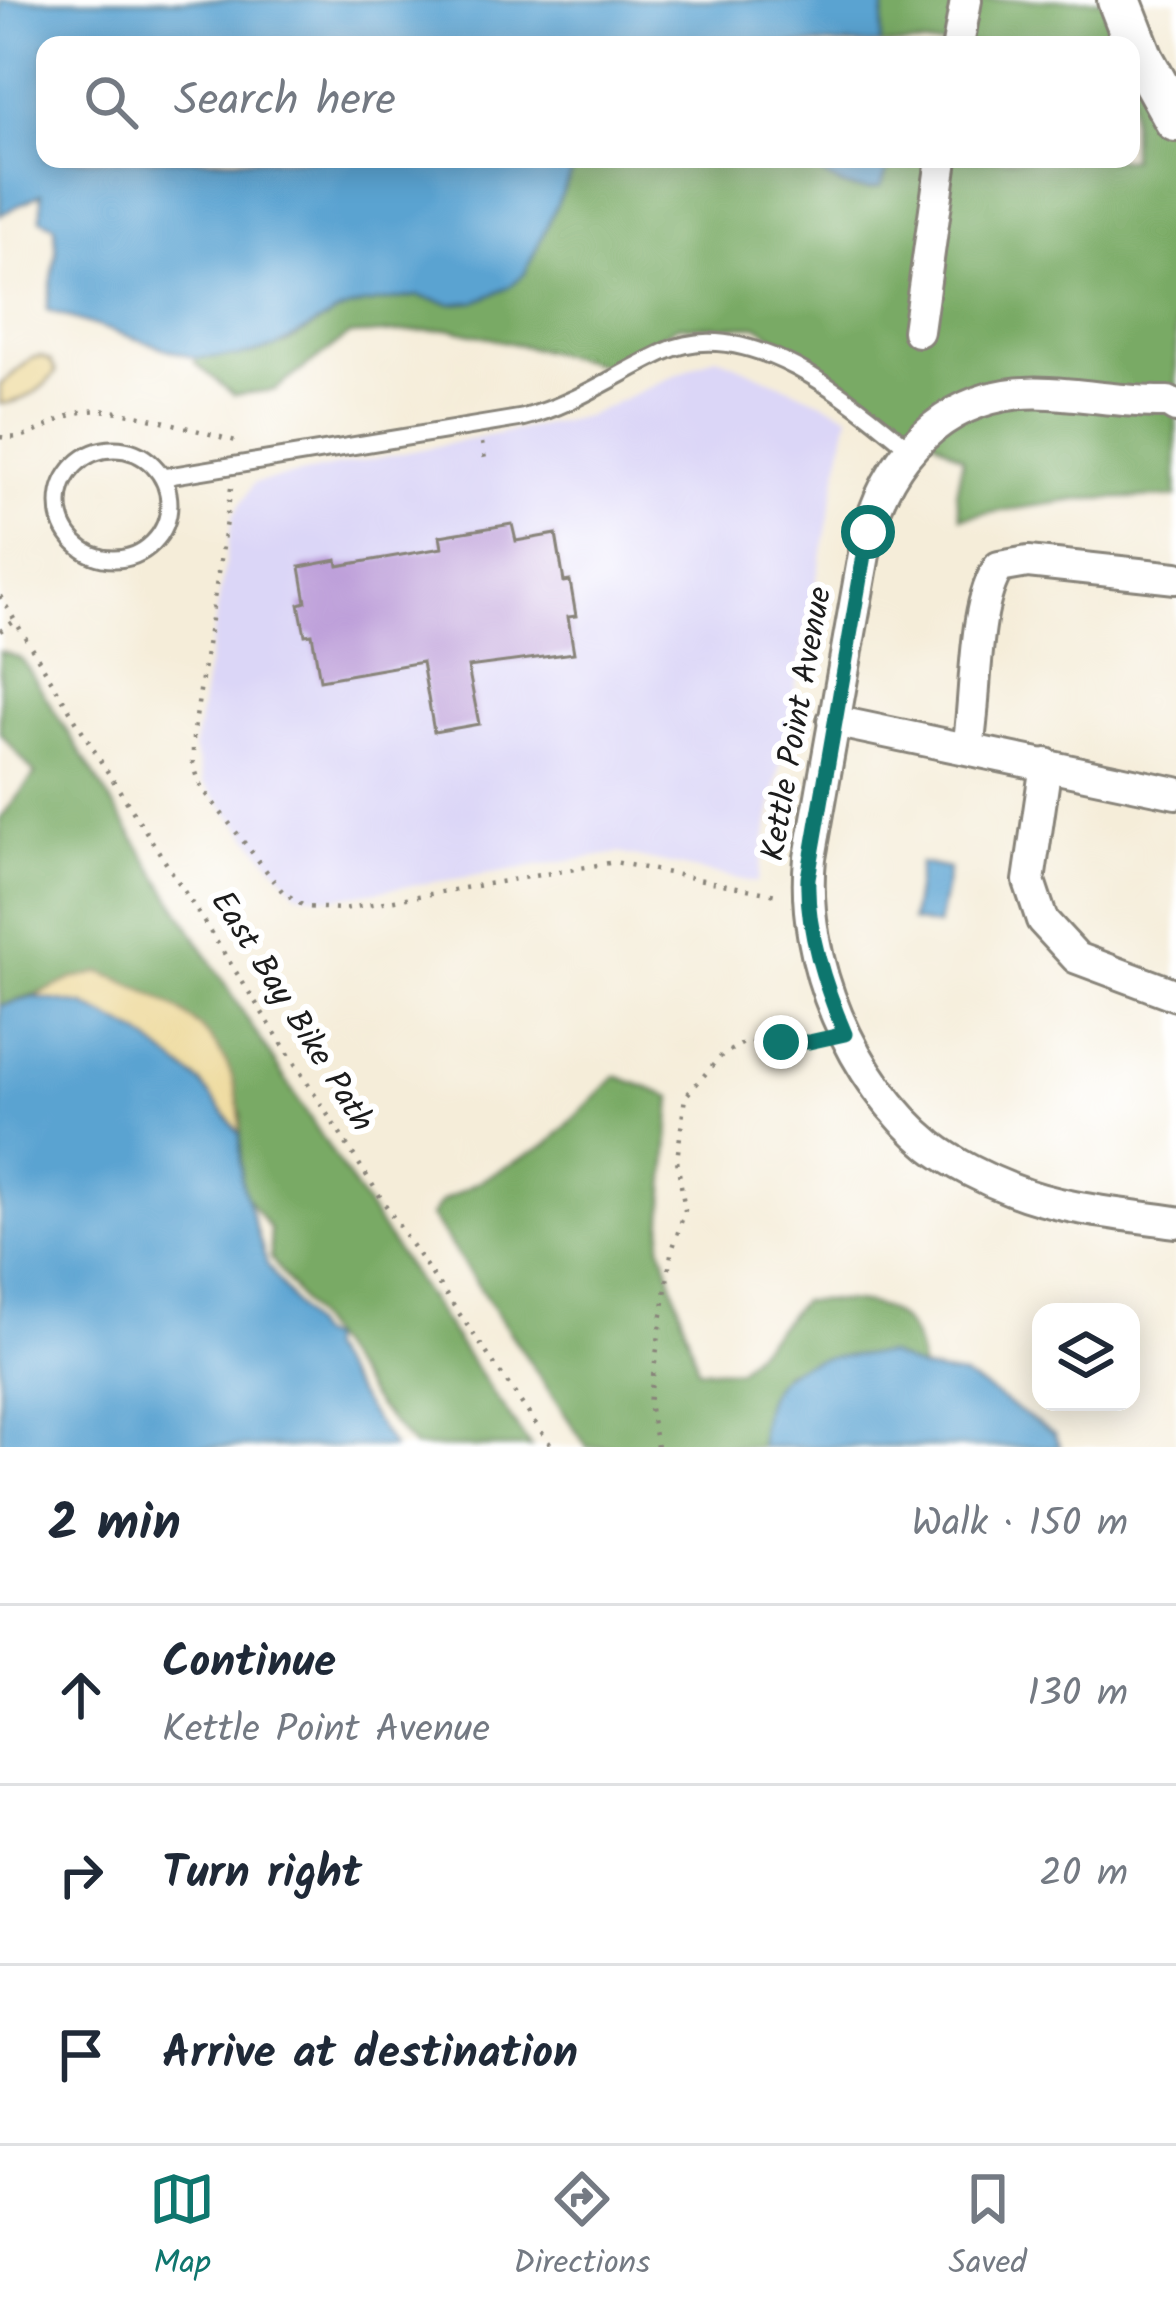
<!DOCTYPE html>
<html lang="en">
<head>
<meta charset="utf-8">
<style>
  :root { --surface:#fff; --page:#f2f2f3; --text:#1f2937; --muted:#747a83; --line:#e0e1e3; --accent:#0f766e }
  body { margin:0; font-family:Kalam,sans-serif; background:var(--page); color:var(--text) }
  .controls { position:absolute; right:36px; bottom:36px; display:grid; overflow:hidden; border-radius:24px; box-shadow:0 6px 30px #0003 }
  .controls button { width:108px; height:108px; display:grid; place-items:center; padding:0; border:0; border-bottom:3px solid var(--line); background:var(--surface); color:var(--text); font:60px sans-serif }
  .stop { position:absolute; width:36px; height:36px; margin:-27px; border:9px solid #0f766e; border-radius:50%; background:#fff }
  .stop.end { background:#0f766e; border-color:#fff; box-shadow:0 3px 12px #0008 }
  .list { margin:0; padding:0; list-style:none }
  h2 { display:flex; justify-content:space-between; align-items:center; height:156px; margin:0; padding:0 48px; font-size:51px }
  h2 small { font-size:39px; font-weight:400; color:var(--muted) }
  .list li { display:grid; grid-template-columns:78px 1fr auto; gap:36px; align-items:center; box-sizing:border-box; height:180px; padding:0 48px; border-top:3px solid var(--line) }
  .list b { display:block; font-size:45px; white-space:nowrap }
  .list p { margin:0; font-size:39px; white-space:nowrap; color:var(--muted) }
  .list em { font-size:39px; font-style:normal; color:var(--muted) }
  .icon { flex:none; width:66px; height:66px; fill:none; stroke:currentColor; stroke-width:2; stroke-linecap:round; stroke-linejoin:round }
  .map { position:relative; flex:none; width:1176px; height:1447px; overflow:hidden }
  .search { position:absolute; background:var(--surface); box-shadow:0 6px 30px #0003; left:36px; right:36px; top:36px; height:132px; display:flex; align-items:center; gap:30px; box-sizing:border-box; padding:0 42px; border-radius:24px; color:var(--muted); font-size:45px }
  .sheet { height:696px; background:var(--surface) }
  nav { display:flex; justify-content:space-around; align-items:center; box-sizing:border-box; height:168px; border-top:3px solid var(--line); background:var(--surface); font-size:33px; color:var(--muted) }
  nav a { display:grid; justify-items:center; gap:6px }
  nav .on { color:var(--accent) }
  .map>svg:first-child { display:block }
</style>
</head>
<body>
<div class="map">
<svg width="1176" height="1447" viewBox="0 0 1176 1447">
  <rect width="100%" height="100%" fill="#fff"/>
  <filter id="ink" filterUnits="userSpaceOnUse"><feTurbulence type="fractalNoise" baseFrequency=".00833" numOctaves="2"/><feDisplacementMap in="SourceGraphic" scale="24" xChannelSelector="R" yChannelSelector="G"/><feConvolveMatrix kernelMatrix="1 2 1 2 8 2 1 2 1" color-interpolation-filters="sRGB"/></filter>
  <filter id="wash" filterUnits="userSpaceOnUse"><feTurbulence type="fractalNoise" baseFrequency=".004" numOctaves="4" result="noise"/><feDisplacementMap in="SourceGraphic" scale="48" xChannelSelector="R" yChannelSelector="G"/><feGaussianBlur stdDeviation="2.7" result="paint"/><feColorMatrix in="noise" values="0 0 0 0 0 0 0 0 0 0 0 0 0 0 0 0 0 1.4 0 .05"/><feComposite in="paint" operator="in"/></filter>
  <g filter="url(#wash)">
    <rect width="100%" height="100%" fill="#f5edd9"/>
    <!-- built -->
    <path fill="#dbd6f7" d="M717,356L849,414L757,883L619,853L332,898L297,893L203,783L194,749L233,516L254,483L587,416Z"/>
    <!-- forest -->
    <path fill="#79aa65" stroke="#4a6340" stroke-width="3" d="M885,0H1119L1176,122V497L1083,499L961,517L956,493L963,458L758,326H678L607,366L451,329L349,335L275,390L234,395L195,363L194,358L252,354L286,343L338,312L362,304L417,296L451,304L525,273L578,159H808C824,181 855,196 881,186L892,159H1131V45H880Z
      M0,651L22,659C188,923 350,1193 531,1447H414L378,1407L271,1258L270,1229L246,1196L241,1179V1112L166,1003L101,972L0,1006V819L35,774L0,733Z
      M616,1076L672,1097L661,1245L698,1369L738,1370L802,1301C858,1300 917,1297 921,1369C870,1347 834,1353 783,1373L761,1437V1447H587L431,1216L441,1202L548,1144Z"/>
    <!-- sand -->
    <path fill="#eeda9e" stroke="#857b5d" stroke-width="3" d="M41,356L51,361L56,372C42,391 23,402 0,404V385L32,358Z
      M101,972C181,1003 243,1038 240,1134L200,1082L84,1006L34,997L72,979Z"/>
    <!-- water -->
    <path fill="#5aa3d1" stroke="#3b6076" stroke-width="3" d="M0,0H885L880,45H45V159H578L525,273L508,288L475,302L451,304L417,296L363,304L338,312L275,347L239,356L194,358L47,310L56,253L55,226L41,219V194L0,215Z
      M808,159H892L881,186C855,195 824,181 808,159Z
      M920,863L949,869L938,926L911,921Z
      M34,997L84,1005L139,1033L200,1082L240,1134L241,1179L267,1264L316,1334L327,1339V1350L393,1447H0V1006Z
      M887,1354L921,1369L962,1376L985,1388L1054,1434L1060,1447H761C758,1356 813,1357 887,1354Z"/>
    <g id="blocks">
      <!-- building -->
      <path fill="#bd9fd9" d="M512,524L516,541L556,534L564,582L570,581L576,616L568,617L574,653L468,667L479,724L434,732L422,662L320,680L312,634L305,635L299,604L306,602L300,567L337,560L338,566L442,548L440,536Z"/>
    </g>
  </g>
  <g filter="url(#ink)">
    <use href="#blocks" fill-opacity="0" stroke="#88847a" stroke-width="3"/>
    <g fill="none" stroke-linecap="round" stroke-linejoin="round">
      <!-- lane casing -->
      <g stroke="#88847a" stroke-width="21">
        <path id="lane" d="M59 504a55 55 0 1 1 110 0a55 55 0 1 1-110 0Z
          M163,477L522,418C574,405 615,375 664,352C746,313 851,399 910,449"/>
      </g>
      <!-- street casing -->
      <g stroke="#88847a" stroke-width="36">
        <path id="street" d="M958,45L966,0
          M918,331L942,159
          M1176,407L1168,402C1128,403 1089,395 1049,393C956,387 892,446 868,532L810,858C800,960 852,1082 931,1146C952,1163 987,1180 1013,1190C1063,1210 1123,1214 1176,1222
          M833,721L1176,793
          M968,747C977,697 972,606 999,567L1028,562L1176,578
          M1046,764L1029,881L1042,920L1077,958L1176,995"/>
      </g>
      <!-- secondary casing -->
      <g stroke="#88847a" stroke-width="48">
        <path id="secondary" d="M1119,0L1142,59L1176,120"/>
      </g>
      <!-- path -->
      <path stroke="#88847a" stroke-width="4.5" stroke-dasharray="3 9" stroke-linecap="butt" d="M0,437C36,442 54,415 88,411C123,406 199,432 236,441V447
        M482,443L485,459
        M231,488L193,737V763L201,787L282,891L305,907L343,909L615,862L781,896
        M0,596L100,760L408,1240L552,1447
        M0,631L15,621
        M657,1447L649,1403L671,1254L685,1210L677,1160L685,1097L722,1055L747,1041L816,1040"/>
      <!-- lane -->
      <use href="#lane" stroke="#fff" stroke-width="15"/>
      <!-- street -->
      <use href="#street" stroke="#fff" stroke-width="30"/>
      <!-- secondary -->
      <use href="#secondary" stroke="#fff" stroke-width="42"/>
    </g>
  </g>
  <g fill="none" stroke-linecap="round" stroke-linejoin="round" filter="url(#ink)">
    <!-- route -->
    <path stroke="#0f766e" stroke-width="15" d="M781,1042H809L845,1034C825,986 806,930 808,878L868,532"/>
  </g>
  <g text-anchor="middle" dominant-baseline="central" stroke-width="12" stroke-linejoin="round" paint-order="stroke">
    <!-- street labels -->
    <g font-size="33" fill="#1c1c1c" stroke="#fff">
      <text transform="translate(798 724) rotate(-80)">Kettle Point Avenue</text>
      <text transform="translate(291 1012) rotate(58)">East Bay Bike Path</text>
    </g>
  </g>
</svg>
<div class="controls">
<button><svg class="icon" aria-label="layers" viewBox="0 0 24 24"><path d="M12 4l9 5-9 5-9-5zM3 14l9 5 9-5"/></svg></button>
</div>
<div class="stop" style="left:868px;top:532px"></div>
<div class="stop end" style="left:781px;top:1042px"></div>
<div class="search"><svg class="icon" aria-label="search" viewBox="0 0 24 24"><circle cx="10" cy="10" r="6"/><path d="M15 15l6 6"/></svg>Search here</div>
</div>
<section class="sheet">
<h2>2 min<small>Walk · 150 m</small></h2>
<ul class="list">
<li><svg class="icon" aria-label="ahead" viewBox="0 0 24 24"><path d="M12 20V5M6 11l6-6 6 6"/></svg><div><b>Continue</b><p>Kettle Point Avenue</p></div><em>130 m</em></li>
<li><svg class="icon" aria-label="right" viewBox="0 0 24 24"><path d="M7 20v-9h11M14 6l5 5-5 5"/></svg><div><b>Turn right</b></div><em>20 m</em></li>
<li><svg class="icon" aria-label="arrive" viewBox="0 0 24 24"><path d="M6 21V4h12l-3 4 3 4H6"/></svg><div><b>Arrive at destination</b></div></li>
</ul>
</section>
<nav>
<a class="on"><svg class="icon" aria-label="map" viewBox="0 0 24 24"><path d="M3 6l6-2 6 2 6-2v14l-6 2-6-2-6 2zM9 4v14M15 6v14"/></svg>Map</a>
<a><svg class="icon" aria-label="directions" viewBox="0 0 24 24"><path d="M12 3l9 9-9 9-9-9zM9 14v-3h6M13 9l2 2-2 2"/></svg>Directions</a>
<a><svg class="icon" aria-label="saved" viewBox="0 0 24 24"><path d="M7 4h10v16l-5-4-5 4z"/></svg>Saved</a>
</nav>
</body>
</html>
